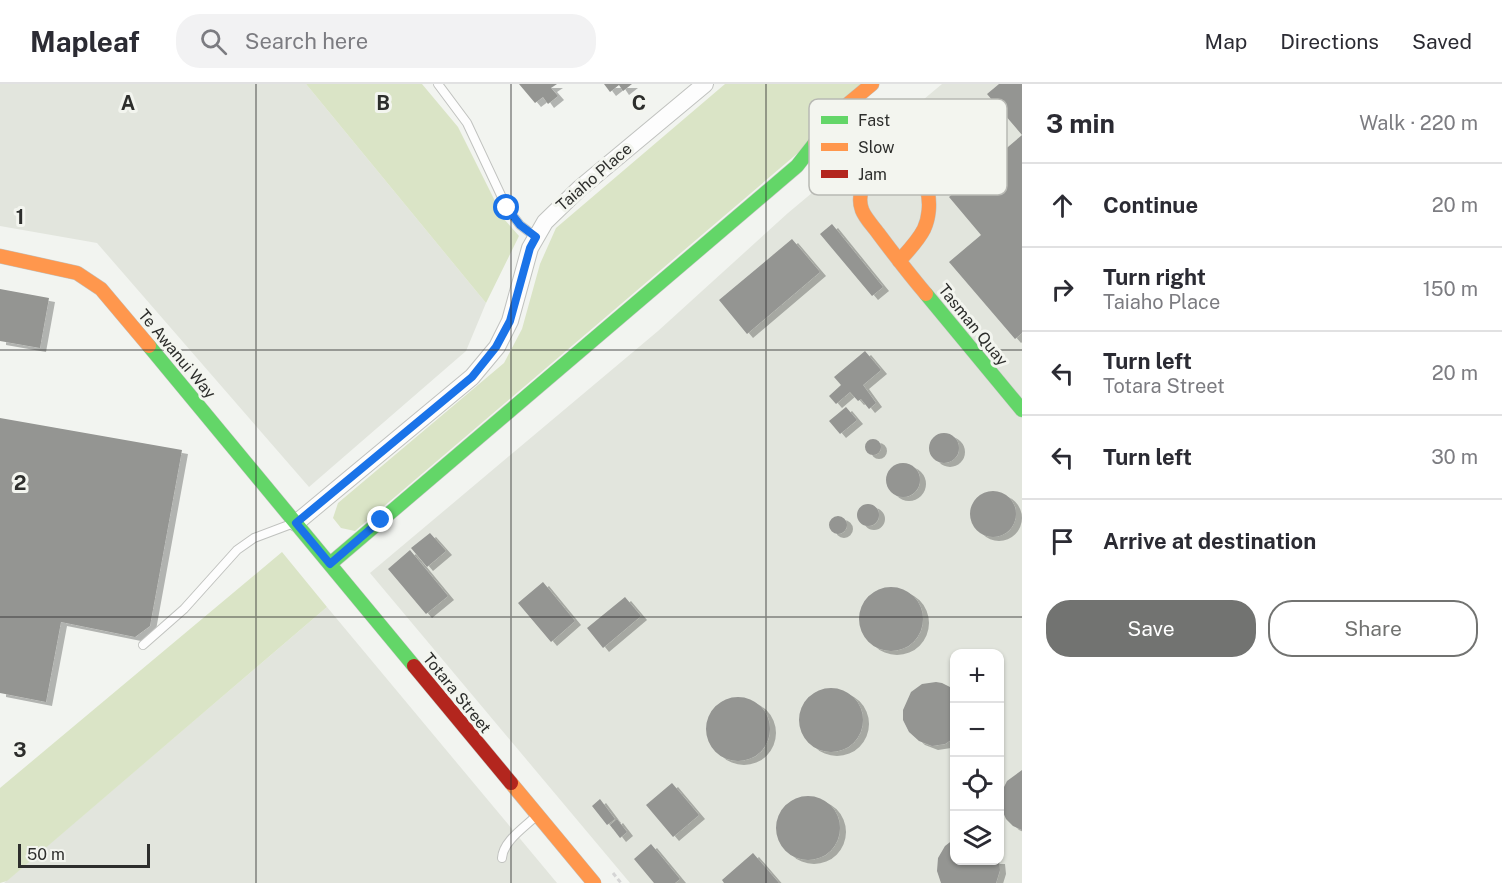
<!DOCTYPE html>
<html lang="en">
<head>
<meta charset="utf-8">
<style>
  :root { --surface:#fff; --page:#f2f2f3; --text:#2b2b33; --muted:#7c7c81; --line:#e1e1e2; --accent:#727371 }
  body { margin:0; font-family:"Public Sans",sans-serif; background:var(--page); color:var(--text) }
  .controls { position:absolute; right:18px; bottom:18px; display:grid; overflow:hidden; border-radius:12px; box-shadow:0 2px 4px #0004 }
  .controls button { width:54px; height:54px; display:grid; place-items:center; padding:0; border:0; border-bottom:2px solid var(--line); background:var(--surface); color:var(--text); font:30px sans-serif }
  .scale { position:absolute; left:18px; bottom:15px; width:132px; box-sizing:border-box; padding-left:6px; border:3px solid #2d2e2c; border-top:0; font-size:16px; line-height:21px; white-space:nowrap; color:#2d2e2c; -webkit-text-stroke:4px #f3f5ef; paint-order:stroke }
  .stop { position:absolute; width:18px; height:18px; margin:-14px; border:4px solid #1a73e8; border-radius:50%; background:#fff }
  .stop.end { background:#1a73e8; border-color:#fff; box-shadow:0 2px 6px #0008 }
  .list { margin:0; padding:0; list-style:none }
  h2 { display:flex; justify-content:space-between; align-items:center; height:78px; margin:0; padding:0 24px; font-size:26px }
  h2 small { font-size:20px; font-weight:400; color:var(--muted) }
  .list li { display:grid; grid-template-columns:39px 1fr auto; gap:18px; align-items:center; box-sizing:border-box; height:84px; padding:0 24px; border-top:2px solid var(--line) }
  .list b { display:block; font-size:22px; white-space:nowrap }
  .list p { margin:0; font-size:20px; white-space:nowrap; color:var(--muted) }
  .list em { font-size:20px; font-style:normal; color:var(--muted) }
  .actions { display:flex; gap:12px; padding:18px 24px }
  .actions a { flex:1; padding:14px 0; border:2px solid var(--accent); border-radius:24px; text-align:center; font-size:21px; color:var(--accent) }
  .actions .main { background:var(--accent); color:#fff }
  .icon { flex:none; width:33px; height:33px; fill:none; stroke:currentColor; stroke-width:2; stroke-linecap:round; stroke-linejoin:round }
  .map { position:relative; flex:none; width:1022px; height:799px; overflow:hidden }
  header { display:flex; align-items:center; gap:36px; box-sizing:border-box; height:84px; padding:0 30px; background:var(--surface); border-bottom:2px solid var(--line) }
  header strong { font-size:28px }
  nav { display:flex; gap:33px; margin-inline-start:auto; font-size:21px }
  .search { width:420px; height:54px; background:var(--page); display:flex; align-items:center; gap:15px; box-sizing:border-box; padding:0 21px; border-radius:24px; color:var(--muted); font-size:22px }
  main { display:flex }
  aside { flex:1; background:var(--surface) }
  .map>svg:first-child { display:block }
</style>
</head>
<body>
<header>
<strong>Mapleaf</strong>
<div class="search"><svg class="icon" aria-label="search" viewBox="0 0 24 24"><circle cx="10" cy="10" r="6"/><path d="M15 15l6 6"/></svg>Search here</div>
<nav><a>Map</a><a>Directions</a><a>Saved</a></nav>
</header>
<main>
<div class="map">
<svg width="1022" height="799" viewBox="0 0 1022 799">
  <defs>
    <filter id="shadow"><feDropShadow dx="6" dy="4" stdDeviation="0" flood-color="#0004"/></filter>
  </defs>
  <rect width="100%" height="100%" fill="#f2f4f0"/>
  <!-- built -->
  <path fill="#e2e5dd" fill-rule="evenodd" d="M0,0H306L486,219L466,267L309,403L97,159L0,142Z
    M942,0H1022V799H630L370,489L658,247L788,129ZM954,570H1000V776H954Z
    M327,523L557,799H4Z"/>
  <!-- green -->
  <path fill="#dae4c6" d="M306,0H422L458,43L504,135L519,152L486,219Z
    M725,0H864L799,68L355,447L341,444L333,434L338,419L504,279L522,245L540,180L556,144Z
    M282,468L327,523L7,797L0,799V704Z"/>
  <!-- building -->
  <path fill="#949592" filter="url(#shadow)" d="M519,0H557L551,4L558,12L548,20L543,13L535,19Z
    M604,0H632L623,7L619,1L610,8Z
    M999,0H1022V51L987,10Z
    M1022,51V249L1015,255L949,178L981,151L949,113Z
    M832,140L883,203L872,212L820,150Z
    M792,155L820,188L747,250L719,216Z
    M0,205L49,214L40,264L0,257Z
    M865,267L881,286L863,301L876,319L869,325L861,315L858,317L850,308L836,320L829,312L841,301L834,293Z
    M846,323L857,336L840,350L829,337Z
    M0,334L182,366L150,542L135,553L61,538L46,618L0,609Z
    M929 364a15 15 0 1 1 30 0a15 15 0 1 1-30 0Z
    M865 363a8 8 0 1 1 16 0a8 8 0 1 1-16 0Z
    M886 396a17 17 0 1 1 34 0a17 17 0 1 1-34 0Z
    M970 430a23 23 0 1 1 46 0a23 23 0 1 1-46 0Z
    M857 431a11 11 0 1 1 22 0a11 11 0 1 1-22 0Z
    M829 441a9 9 0 1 1 18 0a9 9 0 1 1-18 0Z
    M430,449L446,467L427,483L411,464Z
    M410,466L448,512L426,530L388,485Z
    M543,498L575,537L551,558L518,519Z
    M859 535a32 32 0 1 1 64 0a32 32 0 1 1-64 0Z
    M625,513L641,532L603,564L587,544Z
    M936,598L942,599L954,605V654L945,660L932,662L919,657L909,648L903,636V626L911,608L922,600Z
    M799 636a32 32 0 1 1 64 0a32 32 0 1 1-64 0Z
    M706 645a32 32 0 1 1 64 0a32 32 0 1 1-64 0Z
    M1022,686V746L1013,742L1006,735L1002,726L1000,716L1001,709L1007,697Z
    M672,699L699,731L673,753L646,721Z
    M776 744a32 32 0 1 1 64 0a32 32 0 1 1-64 0Z
    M600,715L615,735L607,741L592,722Z
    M617,735L627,748L620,754L610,741Z
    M954,755V776H999L1000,786L996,799H941L937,787L938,774L945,762Z
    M651,760L680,795L675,799H654L634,775Z
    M753,769L779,799H724L722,796Z"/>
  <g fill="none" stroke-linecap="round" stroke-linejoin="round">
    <!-- lane casing -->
    <g stroke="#c0c2bf" stroke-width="10">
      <path id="lane" d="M438,0L467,39L507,124L520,141L536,153
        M143,561L184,525L237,466L254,454L294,439
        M502,774C503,757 525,743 536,732"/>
    </g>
    <!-- street casing -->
    <g stroke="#c0c2bf" stroke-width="18">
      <path id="street" d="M296,439L472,293L497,263L510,237L530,164L545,138L579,105L705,0"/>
    </g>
    <!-- fast casing -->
    <g stroke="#c0c2bf" stroke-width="15">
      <path id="fast" d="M926,210L1022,326
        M149,262L414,582
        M330,480L797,82L815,59"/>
    </g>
    <!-- slow casing -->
    <g stroke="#c0c2bf" stroke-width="15">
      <path id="slow" d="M815,59L842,25L872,0
        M0,172L77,189L101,205L149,262
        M899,177C908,167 918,157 924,145C934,124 930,85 903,80C879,76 853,102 862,126C865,134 873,142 878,149C893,169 909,190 926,210
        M511,699L594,799"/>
    </g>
    <!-- jam casing -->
    <g stroke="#c0c2bf" stroke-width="15">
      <path id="jam" d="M414,582L511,699"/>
    </g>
    <!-- path -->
    <path stroke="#d5d5d5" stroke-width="3" stroke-dasharray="4.5 3" stroke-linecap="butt" d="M613,789L621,799"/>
    <!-- lane -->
    <use href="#lane" stroke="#fdfdfd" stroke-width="8"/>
    <!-- street -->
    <use href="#street" stroke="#fdfdfd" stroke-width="16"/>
    <!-- fast -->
    <use href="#fast" stroke="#63d668" stroke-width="14"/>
    <!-- slow -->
    <use href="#slow" stroke="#ff974d" stroke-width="14"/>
    <!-- jam -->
    <use href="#jam" stroke="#b3261e" stroke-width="14"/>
  </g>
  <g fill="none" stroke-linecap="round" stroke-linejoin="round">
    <!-- route -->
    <path stroke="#1a73e8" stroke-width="8" d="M381,436L330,480L296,439L472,293L496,263L510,237L530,164L536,153L520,141L507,124"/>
  </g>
  <!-- grid -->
  <path fill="none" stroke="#2d2e2c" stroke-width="1.5" stroke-opacity="0.55" d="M256,0V799M511,0V799M766,0V799M0,266H1022M0,533H1022"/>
  <g text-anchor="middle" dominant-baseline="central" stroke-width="6" stroke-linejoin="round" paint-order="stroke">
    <!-- street labels -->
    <g font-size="16" fill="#2d2e2c" stroke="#f3f5ef">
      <text transform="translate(594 93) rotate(-41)">Taiaho Place</text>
      <text transform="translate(973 241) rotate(51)">Tasman Quay</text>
      <text transform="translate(177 270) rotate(50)">Te Awanui Way</text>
      <text transform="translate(457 609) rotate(51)">Totara Street</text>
    </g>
  </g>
  <!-- legend -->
  <rect x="809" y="15" width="198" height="96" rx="9" fill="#f3f5ef" stroke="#b8b9b4" stroke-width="1.5"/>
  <rect x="821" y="32" width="27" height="8" fill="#63d668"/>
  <rect x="821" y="59" width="27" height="8" fill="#ff974d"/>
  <rect x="821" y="86" width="27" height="8" fill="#b3261e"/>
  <g font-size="16" fill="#2d2e2c">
    <text x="858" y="42">Fast</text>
    <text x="858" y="69">Slow</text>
    <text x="858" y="96">Jam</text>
  </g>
  <g font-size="20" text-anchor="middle" font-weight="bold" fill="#2d2e2c" stroke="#f3f5ef" stroke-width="6" stroke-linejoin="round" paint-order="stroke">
    <text x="128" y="26">A</text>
    <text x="383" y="26">B</text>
    <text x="639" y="26">C</text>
    <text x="20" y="140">1</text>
    <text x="20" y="406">2</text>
    <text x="20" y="673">3</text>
  </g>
</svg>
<div class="controls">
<button>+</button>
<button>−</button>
<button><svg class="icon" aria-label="locate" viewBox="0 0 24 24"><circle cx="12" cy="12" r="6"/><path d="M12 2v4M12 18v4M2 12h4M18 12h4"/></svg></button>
<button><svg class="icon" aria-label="layers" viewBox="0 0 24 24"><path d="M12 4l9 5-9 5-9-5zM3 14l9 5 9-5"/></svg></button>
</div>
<div class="scale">50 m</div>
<div class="stop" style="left:507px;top:124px"></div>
<div class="stop end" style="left:381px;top:436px"></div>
</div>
<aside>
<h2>3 min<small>Walk · 220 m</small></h2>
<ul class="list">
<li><svg class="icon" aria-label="ahead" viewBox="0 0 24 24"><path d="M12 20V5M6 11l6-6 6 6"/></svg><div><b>Continue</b></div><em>20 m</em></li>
<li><svg class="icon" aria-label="right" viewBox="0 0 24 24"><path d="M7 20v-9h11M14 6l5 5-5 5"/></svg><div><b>Turn right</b><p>Taiaho Place</p></div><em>150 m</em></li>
<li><svg class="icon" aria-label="left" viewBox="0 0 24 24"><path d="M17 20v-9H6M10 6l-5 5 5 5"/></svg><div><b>Turn left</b><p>Totara Street</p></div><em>20 m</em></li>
<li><svg class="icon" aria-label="left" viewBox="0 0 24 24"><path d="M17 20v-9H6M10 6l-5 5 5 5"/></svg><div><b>Turn left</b></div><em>30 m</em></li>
<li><svg class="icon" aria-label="arrive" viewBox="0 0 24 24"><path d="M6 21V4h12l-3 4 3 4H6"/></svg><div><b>Arrive at destination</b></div></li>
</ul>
<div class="actions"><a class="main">Save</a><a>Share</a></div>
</aside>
</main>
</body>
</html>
